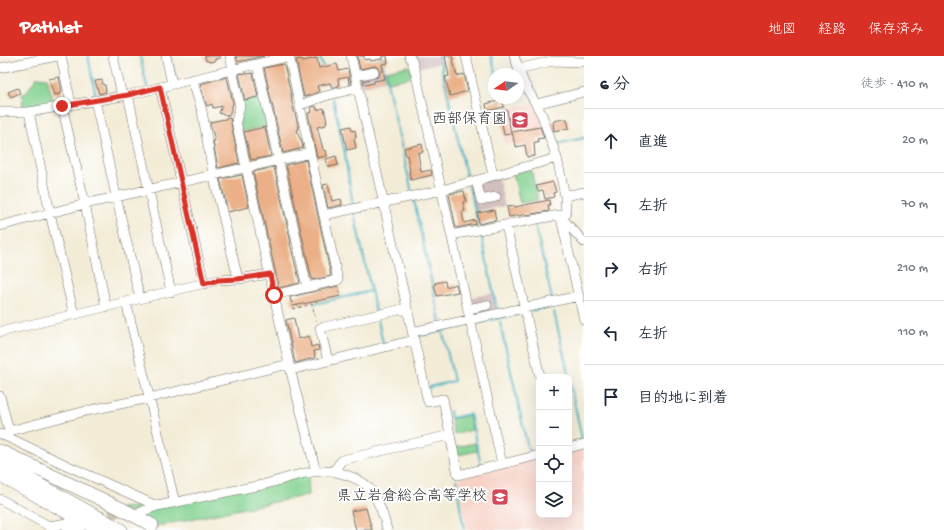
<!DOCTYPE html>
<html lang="ja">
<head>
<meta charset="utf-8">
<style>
  :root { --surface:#fff; --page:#f2f2f3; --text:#1f2937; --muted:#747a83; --line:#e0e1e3; --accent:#d93025 }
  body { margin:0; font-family:"Gochi Hand","Klee One",sans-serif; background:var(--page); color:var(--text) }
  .controls { position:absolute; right:12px; bottom:12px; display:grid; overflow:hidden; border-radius:8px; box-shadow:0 4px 16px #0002 }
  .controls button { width:36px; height:36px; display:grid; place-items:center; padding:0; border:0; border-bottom:1px solid var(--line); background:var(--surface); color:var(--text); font:20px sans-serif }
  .compass { position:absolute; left:488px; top:12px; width:36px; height:36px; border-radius:50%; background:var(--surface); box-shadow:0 4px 16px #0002; rotate:257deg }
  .stop { position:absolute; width:12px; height:12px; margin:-9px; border:3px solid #d93025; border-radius:50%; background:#fff }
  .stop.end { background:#d93025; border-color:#fff; box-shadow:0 1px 4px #0008 }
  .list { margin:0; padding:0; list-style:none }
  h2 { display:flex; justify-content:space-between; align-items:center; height:52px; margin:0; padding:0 16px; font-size:17px }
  h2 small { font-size:13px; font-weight:400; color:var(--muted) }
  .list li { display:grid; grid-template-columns:26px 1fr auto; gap:12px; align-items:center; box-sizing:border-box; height:64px; padding:0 16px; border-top:1px solid var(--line) }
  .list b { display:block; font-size:15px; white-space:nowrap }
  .list em { font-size:13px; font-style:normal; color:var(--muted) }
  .icon { flex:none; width:22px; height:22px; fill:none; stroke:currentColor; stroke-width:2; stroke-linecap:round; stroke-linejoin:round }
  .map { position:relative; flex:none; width:584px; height:474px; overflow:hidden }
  header { display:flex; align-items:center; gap:24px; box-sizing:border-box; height:56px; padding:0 20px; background:var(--accent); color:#fff }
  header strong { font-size:19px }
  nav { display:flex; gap:22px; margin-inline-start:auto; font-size:14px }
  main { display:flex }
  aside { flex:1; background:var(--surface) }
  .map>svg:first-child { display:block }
</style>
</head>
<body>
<header>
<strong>Pathlet</strong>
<nav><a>地図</a><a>経路</a><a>保存済み</a></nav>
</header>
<main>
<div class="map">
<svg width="584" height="474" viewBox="0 0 584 474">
  <rect width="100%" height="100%" fill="#fff"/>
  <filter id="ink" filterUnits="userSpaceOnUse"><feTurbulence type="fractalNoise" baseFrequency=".025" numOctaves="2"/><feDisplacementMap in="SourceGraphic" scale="8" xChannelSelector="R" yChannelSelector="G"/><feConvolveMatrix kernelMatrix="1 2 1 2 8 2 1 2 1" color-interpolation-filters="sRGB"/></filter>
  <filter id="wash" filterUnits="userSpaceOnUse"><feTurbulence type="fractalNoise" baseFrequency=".012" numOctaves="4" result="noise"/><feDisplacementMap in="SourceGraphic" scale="16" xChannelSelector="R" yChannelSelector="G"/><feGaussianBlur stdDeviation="0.9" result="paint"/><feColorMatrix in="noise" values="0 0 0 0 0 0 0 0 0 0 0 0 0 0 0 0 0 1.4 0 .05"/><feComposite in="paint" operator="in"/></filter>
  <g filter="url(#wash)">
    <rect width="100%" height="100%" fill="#f3ecd7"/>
    <!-- built -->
    <path fill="#f7d1c6" d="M532,48L539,57L546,82L505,89L499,54Z
      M584,391V474H468L457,423L539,402V459H569V395Z"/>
    <!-- industrial -->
    <path fill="#d2bfbf" d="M412,0H438L440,7L417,12Z
      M381,2L386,25L360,31L355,8Z
      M498,121L505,150L476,155L470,129Z
      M493,237L496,254L475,259L472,258L468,242Z"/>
    <!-- green -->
    <path fill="#84d291" stroke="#587e5e" d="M409,10L413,21L388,26L386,15Z
      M37,21L47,22L53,46L30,52L23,53L22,38H25Z
      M262,41L268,70L241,76L239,66L242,46Z
      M531,113L538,144L520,147L513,117Z
      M469,359L472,374L454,378L451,363Z
      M475,387L477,395L458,399L457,391Z
      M308,417L309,439L162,469H152L120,452L157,450Z"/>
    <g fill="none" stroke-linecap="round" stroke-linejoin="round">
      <!-- stream -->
      <path stroke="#44b1c2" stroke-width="2" d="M88,0L96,41
        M140,0L147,31
        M171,0L172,4
        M319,0L324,12
        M381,0L412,137
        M439,0L467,123
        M491,0L496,18
        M172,8L176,23
        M329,26L331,35
        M333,43L345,98L353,150
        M48,48L57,47
        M556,88L584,82
        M469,130L479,170
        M414,144L440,266
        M354,157L376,257
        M535,168L552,243
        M481,178L497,254
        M314,248L371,235
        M531,255L573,246
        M554,256L569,321
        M378,264L383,288
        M500,266L529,397
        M477,267L519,258
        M418,280L464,270
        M569,322L582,383
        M429,333V331L454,325L443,277
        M450,355L451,362L470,358L481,410
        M456,424L464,474"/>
    </g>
    <g id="blocks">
      <!-- building -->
      <path fill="#ebb087" d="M205,0H220V2L215,3V5L209,6V5H206Z
        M236,0H264L238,6Z
        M357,0H364V4L370,3L371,5L382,3V0H387L388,7L382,8L385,23L374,25V27L364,29L363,25L378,21L380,18V14L378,12L375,10L360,13Z
        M445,0H452L457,20L464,18L468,35L450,40L445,21L449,20Z
        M317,2L319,12L337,8L339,15L348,13L351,28H349L348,21L338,23L339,30L332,32L330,27L317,30L319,36L304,41L296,4L302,3L303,5Z
        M284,8L292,43H291L299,73L297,74L300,83H301L303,92L283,97L264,12Z
        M247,17V18L253,17L258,41L245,44L239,18Z
        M59,21L62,36H60V38L54,39L49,23Z
        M227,21L233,47L229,60L219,57L222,50L213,52L212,48L207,50L200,28Z
        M102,24L103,29H105L106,36L99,38L95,25Z
        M18,32L20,37L11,41L8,36Z
        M502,44L504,51L487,55L486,48Z
        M316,50L317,54L324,52L327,66L326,67V69L317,71L323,93L324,95L326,94L327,100L317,102L308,57L312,56L311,51Z
        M507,54L511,78L504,79L500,55Z
        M230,62L239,107L218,112L213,85H215L210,66Z
        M564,63H567L569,72L554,75L553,67L554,66V65Z
        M351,70L352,75L355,74L356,82L354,83L356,92L347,94L342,72Z
        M265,71L271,100L251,104L244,76Z
        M540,71L544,82L537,83L538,86H534L535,100L527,101L525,89L516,91V89L515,90L512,76Z
        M422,88L423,96L418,97L421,116L431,114L432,119L411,124L409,116H410L407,99L406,100L404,92Z
        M336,100L338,109L330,111V110H327L326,103Z
        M306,104L331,220L312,224L286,109Z
        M274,111L291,187H290L300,227L279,232L253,116Z
        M242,119L249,151L228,156L220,123Z
        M553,126L556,136L553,137L554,141L545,143L543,134L538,135L536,130Z
        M328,128L332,145L341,143L342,149L328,152L323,129Z
        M464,135L466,145L463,146L465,155L462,156L464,167L475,164L476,168L456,172L449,138Z
        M549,144L550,149H548L549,155L526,159L525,158L519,160L518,159L509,161L507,151L515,150V151Z
        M494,154L496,164L479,168L477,157Z
        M445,225L446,231L456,228L458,236L437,240L434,228H436L435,227Z
        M338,230L341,240L293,250L292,246H291L290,241Z
        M294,262L298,283L309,280L311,291L318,289L319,294L314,295L315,301L314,302L295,307L286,264Z
        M366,452L372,474H356L351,455Z"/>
    </g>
  </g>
  <g filter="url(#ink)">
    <use href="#blocks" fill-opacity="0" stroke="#716f67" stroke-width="1"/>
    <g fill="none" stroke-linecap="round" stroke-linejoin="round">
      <!-- minor-tunnel -->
      <path stroke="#cbc5b5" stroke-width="9" stroke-dasharray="9 4.5" stroke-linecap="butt" d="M96,461L137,453"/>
      <!-- minor casing -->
      <g stroke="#716f67" stroke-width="10">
        <path id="minor" d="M61,0L71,48
          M113,0L122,40
          M166,0L172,28
          M230,0L233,13
          M351,0L358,32
          M409,0L412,5L416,19L502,408
          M466,0L493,119
          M514,0L524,27L542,59L557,102L565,140L566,158L561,162L584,264
          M257,8L307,231
          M0,12L57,0
          M518,13L552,5L584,6
          M232,14L240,50L236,65L289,308L316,416
          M355,20L374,16
          M192,23L202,55L213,118L238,223
          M160,31L204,228
          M128,39L171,236
          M95,44L116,140L140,243
          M536,48L584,36
          M300,49L325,40L358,32L428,346L443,343L458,419L539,399
          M62,50L85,148L106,251
          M0,56H29L128,39L290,0
          M29,56L50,157L74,259
          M476,124L481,144L496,141
          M565,140L584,136
          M324,159L442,134L557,102
          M506,169L540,321
          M0,170L50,157L85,148L310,97
          M451,179L559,159L584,186
          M274,239L338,224L289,0
          M126,246L175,447
          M468,253L487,249
          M0,276L218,224L238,223L270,218
          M412,276L579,240
          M328,305L320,272L407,252
          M291,314L414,284
          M0,340L9,375
          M1,378L66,409L157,450
          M6,380L9,375L86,355L149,342L289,308
          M569,392L584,388
          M333,416L342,404L450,379
          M0,443L56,474
          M141,456L157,450C192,443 227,436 262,429C283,424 303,415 325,415C338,415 360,422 369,432C377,440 385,463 387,474
          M49,470L73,466
          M67,474L81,471"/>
      </g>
      <!-- highway casing -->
      <g stroke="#716f67" stroke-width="14">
        <path id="highway" d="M0,395L120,452L152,469
          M0,407L121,474
          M0,419L99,474"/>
      </g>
      <!-- path -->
      <path stroke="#716f67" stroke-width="1" stroke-dasharray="3 3" stroke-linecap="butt" d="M293,253L312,248L316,265"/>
      <!-- minor -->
      <use href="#minor" stroke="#fff" stroke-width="9"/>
      <!-- highway -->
      <use href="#highway" stroke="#fff" stroke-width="13"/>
    </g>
  </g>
  <g fill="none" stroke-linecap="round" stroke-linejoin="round" filter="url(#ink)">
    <!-- route -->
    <path stroke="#d93025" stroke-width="5" d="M62,50L128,39L160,31L204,228L218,224L238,223L270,218L274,239"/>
  </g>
  <!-- icons -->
  <defs>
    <g id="school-square" transform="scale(0.9)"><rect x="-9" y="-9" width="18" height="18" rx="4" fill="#d1495b" stroke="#fff"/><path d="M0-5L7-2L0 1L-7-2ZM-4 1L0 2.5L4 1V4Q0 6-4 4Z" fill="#fff"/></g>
  </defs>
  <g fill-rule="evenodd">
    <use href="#school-square" x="520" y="64"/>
    <use href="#school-square" x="500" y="441"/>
  </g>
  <g text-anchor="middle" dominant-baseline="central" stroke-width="4" stroke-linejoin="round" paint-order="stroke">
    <!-- poi labels -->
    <g font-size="15" fill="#2b2b2b" stroke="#fff" text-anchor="end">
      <text x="507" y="64">西部保育園</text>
      <text x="487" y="441">県立岩倉総合高等学校</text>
    </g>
  </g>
</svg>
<div class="controls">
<button>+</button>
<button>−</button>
<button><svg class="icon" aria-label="locate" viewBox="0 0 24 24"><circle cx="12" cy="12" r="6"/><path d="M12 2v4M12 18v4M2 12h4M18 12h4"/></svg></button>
<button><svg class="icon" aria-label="layers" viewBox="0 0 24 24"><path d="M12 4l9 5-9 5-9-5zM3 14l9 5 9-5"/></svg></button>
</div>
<svg class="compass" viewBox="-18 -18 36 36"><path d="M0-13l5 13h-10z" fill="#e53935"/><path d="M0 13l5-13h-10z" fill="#747a83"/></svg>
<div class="stop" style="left:274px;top:239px"></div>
<div class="stop end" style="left:62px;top:50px"></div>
</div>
<aside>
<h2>6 分<small>徒歩 · 410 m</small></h2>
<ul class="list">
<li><svg class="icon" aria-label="ahead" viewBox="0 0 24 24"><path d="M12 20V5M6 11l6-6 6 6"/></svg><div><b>直進</b></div><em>20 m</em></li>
<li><svg class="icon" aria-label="left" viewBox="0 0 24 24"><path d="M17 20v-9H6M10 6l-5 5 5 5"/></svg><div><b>左折</b></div><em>70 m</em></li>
<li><svg class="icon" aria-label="right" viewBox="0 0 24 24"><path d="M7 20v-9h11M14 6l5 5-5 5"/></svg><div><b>右折</b></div><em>210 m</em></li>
<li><svg class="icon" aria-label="left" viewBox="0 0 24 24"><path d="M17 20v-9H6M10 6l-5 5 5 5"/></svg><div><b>左折</b></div><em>110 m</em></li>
<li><svg class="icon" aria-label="arrive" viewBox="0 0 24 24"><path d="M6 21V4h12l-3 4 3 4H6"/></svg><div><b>目的地に到着</b></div></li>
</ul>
</aside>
</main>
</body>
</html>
